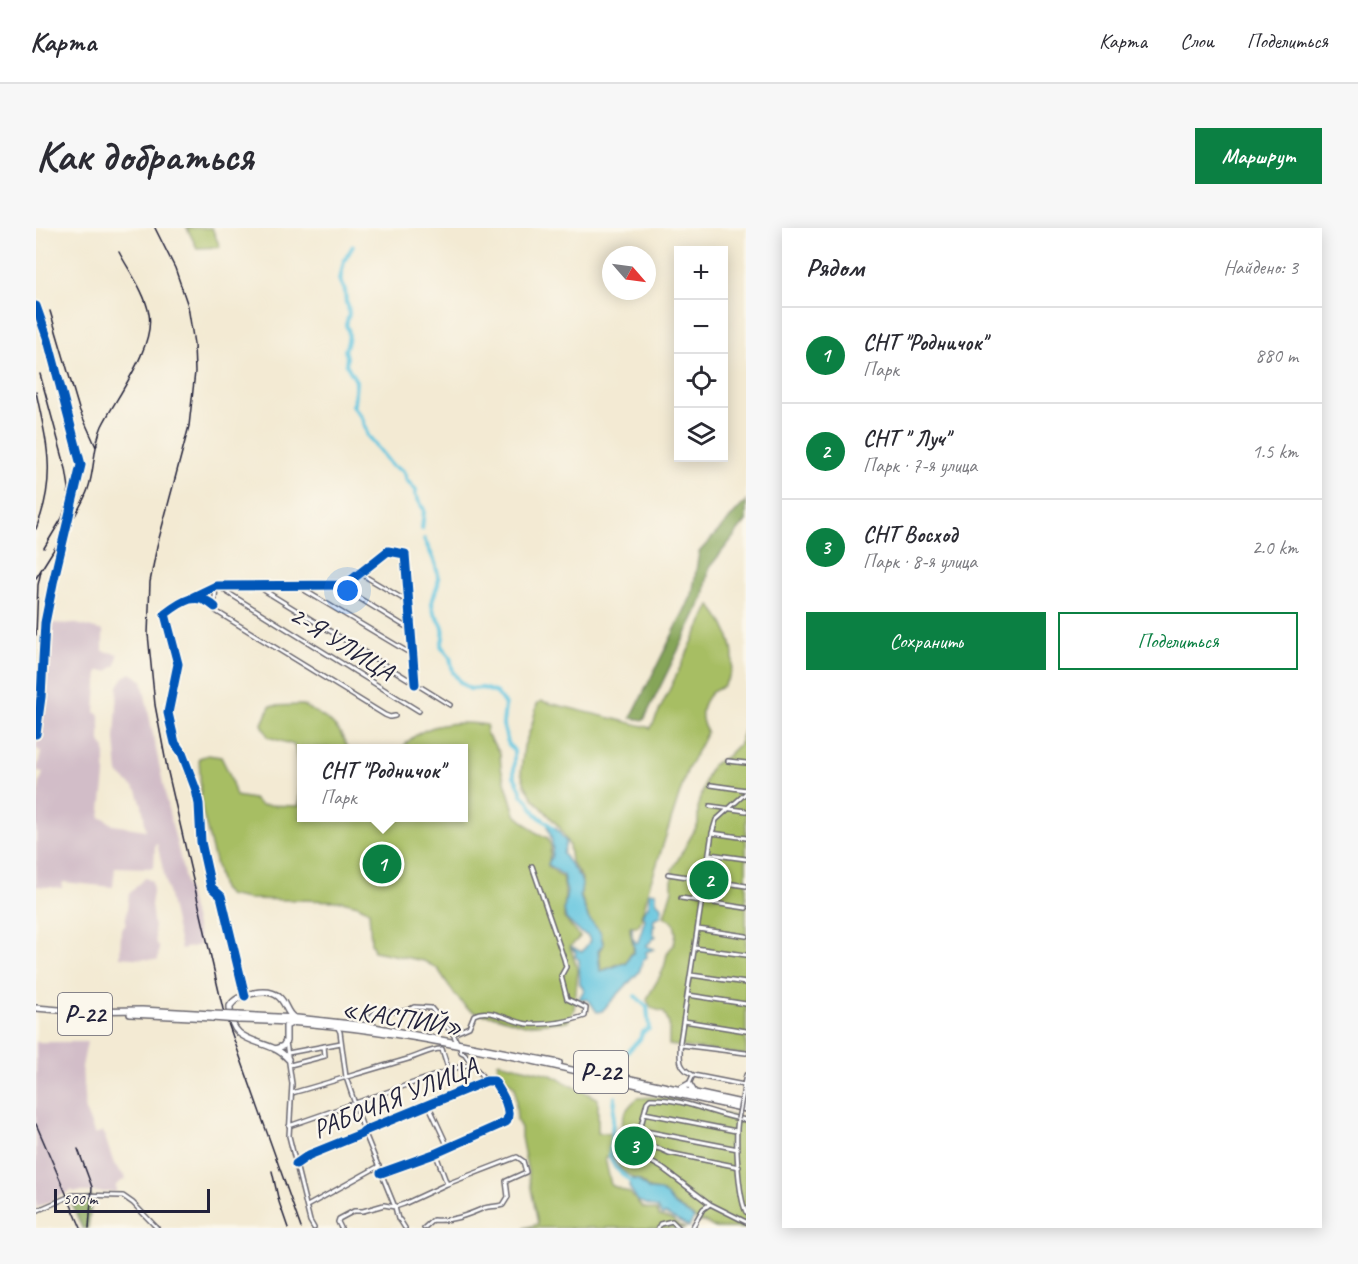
<!DOCTYPE html>
<html lang="ru">
<head>
<meta charset="utf-8">
<style>
  :root { --surface:#fff; --page:#f7f7f7; --text:#2b2b33; --muted:#7c7c81; --line:#e1e1e2; --accent:#0b8043 }
  body { margin:0; font-family:Caveat,sans-serif; background:var(--page); color:var(--text) }
  .controls { position:absolute; right:18px; top:18px; display:grid; overflow:hidden; border-radius:0px; box-shadow:0 3px 15px #0003 }
  .controls button { width:54px; height:54px; display:grid; place-items:center; padding:0; border:0; border-bottom:2px solid var(--line); background:var(--surface); color:var(--text); font:30px sans-serif }
  .compass { position:absolute; left:566px; top:18px; width:54px; height:54px; border-radius:50%; background:var(--surface); box-shadow:0 3px 15px #0003; rotate:118deg }
  .scale { position:absolute; left:18px; bottom:15px; width:156px; box-sizing:border-box; padding-left:6px; border:3px solid #22223b; border-top:0; font-size:16px; line-height:21px; white-space:nowrap; color:#22223b; -webkit-text-stroke:4px #fbf7ec; paint-order:stroke }
  .you { position:absolute; left:312px; top:363px; width:21px; height:21px; margin:-15px; border:4px solid #fff; border-radius:50%; background:#1a73e8; box-shadow:0 0 0 9px #1a73e833 }
  .badge { display:grid; place-items:center; width:39px; height:39px; border-radius:50%; background:var(--accent); color:#fff; font-size:20px; font-weight:700 }
  .pin { position:absolute; translate:-50% -50%; border:3px solid #fff; box-shadow:0 2px 6px #0006 }
  .popup { position:absolute; left:261px; top:516px; width:171px; height:78px; box-sizing:border-box; display:grid; place-content:center; border-radius:0px; background:var(--surface); filter:drop-shadow(0 2px 4px #0005); font-size:20px; white-space:nowrap; color:var(--muted) }
  .popup b { font-size:22px; color:var(--text) }
  .popup::after { content:''; position:absolute; left:50%; top:100%; margin-left:-12px; border:12px solid transparent; border-top-color:var(--surface) }
  .list { margin:0; padding:0; list-style:none }
  h2 { display:flex; justify-content:space-between; align-items:center; height:78px; margin:0; padding:0 24px; font-size:26px }
  h2 small { font-size:20px; font-weight:400; color:var(--muted) }
  .list li { display:grid; grid-template-columns:39px 1fr auto; gap:18px; align-items:center; box-sizing:border-box; height:96px; padding:0 24px; border-top:2px solid var(--line) }
  .list b { display:block; font-size:22px; white-space:nowrap }
  .list p { margin:0; font-size:20px; white-space:nowrap; color:var(--muted) }
  .list em { font-size:20px; font-style:normal; color:var(--muted) }
  .actions { display:flex; gap:12px; padding:18px 24px }
  .actions a { flex:1; padding:14px 0; border:2px solid var(--accent); border-radius:0px; text-align:center; font-size:21px; color:var(--accent) }
  .actions .main { background:var(--accent); color:#fff }
  .icon { flex:none; width:33px; height:33px; fill:none; stroke:currentColor; stroke-width:2; stroke-linecap:round; stroke-linejoin:round }
  .map { position:relative; flex:none; width:710px; height:1000px; overflow:hidden; border-radius:0px }
  header { display:flex; align-items:center; gap:36px; box-sizing:border-box; height:84px; padding:0 30px; background:var(--surface); border-bottom:2px solid var(--line) }
  header strong { font-size:28px }
  nav { display:flex; gap:33px; margin-inline-start:auto; font-size:21px }
  .intro { display:flex; align-items:center; justify-content:space-between; box-sizing:border-box; height:144px; padding:0 36px }
  h1 { margin:0; font-size:42px }
  .button { padding:15px 27px; border-radius:0px; background:var(--accent); color:#fff; font-size:21px; font-weight:700 }
  main { display:flex; gap:36px; padding:0 36px }
  aside { flex:1; background:var(--surface); border-radius:0px; box-shadow:0 3px 15px #0003 }
  .map>svg:first-child { display:block }
</style>
</head>
<body>
<header>
<strong>Карта</strong>
<nav><a>Карта</a><a>Слои</a><a>Поделиться</a></nav>
</header>
<div class="intro"><h1>Как добраться</h1><a class="button">Маршрут</a></div>
<main>
<div class="map">
<svg width="710" height="1000" viewBox="0 0 710 1000">
  <rect width="100%" height="100%" fill="#fbf7ec"/>
  <filter id="ink" filterUnits="userSpaceOnUse"><feTurbulence type="fractalNoise" baseFrequency=".0167" numOctaves="2"/><feDisplacementMap in="SourceGraphic" scale="12" xChannelSelector="R" yChannelSelector="G"/><feConvolveMatrix kernelMatrix="1 2 1 2 8 2 1 2 1" color-interpolation-filters="sRGB"/></filter>
  <filter id="wash" filterUnits="userSpaceOnUse"><feTurbulence type="fractalNoise" baseFrequency=".008" numOctaves="4" result="noise"/><feDisplacementMap in="SourceGraphic" scale="24" xChannelSelector="R" yChannelSelector="G"/><feGaussianBlur stdDeviation="1.35" result="paint"/><feColorMatrix in="noise" values="0 0 0 0 0 0 0 0 0 0 0 0 0 0 0 0 0 1.4 0 .05"/><feComposite in="paint" operator="in"/></filter>
  <g filter="url(#wash)">
    <rect width="100%" height="100%" fill="#f3ead3"/>
    <!-- industrial -->
    <path fill="#d2bdc8" d="M13,395L41,396L67,403V423L82,426L80,437L72,443H62L59,484L64,487V514L69,521V548L64,590H68L77,597L110,602L106,577L101,563L82,545L79,511L82,458L88,449L95,445L106,452L134,590L140,612L164,717L145,721L121,615L119,616L118,640L79,639L77,659L27,654L26,660L0,658V587L4,553L7,545L1,542L5,524L0,520L6,484L8,482Z
      M109,650L116,653L117,664L115,677L120,716L123,718L122,732L84,729L85,701L89,698L93,666Z
      M0,814H51L46,839L49,882L59,907L67,903L78,936L90,950L80,957V964H38L36,962L0,980Z"/>
    <!-- green -->
    <path fill="#a7be63" stroke="#64704f" stroke-width="1.5" d="M151,0H176L184,19L161,20Z
      M674,377C692,398 708,433 687,458C684,461 678,462 675,465C664,477 663,491 671,504L651,543L617,648C609,663 613,673 605,687L606,691L602,698H594C593,708 599,716 597,724L594,726L590,735L587,734L565,743L563,723L568,716L564,704L553,691L545,668L546,650L535,634L533,617L524,600L497,570L489,557L485,544L488,518L496,497L501,476L505,473L615,500Z
      M266,477C289,489 302,495 312,520H265V590H427V520H366C386,495 420,492 451,497L450,505L464,525L465,540L479,586L501,605L512,610L515,619L512,638L527,650L529,663L528,690L544,709L534,719L542,742L538,782L532,793L489,797L460,788L442,786L431,780L419,767L402,741L388,733L338,723L335,714L333,683L322,677L306,673L211,671L192,667L186,661L166,582L163,530L172,527L185,529L193,545L200,568L217,571L225,577L263,578C264,557 264,537 258,517L232,509L226,496L234,478Z
      M710,496V827L633,817V796L628,784L615,780L611,772C615,762 622,753 627,742C632,731 627,727 638,717L640,705L638,695L628,688L636,662V642L662,596V580L670,550L676,537L690,529L703,516Z
      M462,834L513,846L562,871V905L585,906C586,889 588,881 602,870C619,868 638,870 655,874C673,879 691,888 710,891V1000H679L669,994H662L658,989L638,976L627,964L613,961L605,953L597,950L585,942L577,927L569,930L575,957L594,965L606,979L621,983L623,988L636,992L643,998L650,1000H488L502,996L485,909V900L481,893L479,859L461,843Z"/>
    <!-- forest -->
    <path fill="#85a559" stroke="#54644a" stroke-width="1.5" d="M710,273V293L673,340L668,369L608,492L595,490L656,367L663,324Z
      M56,969L52,1000H46L34,971L41,973Z"/>
    <!-- water -->
    <path fill="#62c5df" stroke="#42748d" stroke-width="1.5" d="M512,599L520,600L530,614L527,626L544,650L546,656L544,668L552,690L564,704L567,716L562,723L564,744L588,735L590,736L595,726L598,725C600,716 594,709 596,698V708L600,715L602,714L609,691L606,686L613,677V664L620,665V673L626,679L625,688L619,690L617,693L619,698L617,699V706L620,708L610,718L618,721L610,724L611,729L607,732L603,744L566,783L561,784C555,777 555,769 543,771L548,762L544,756L543,732L539,728L540,725L535,719L546,724L554,713L552,708L544,704L530,691L528,681L531,664L527,647L512,636C520,623 516,612 512,599Z
      M594,951L602,952L613,962L624,963L631,968L637,976L658,990L653,999L629,986L626,987L621,980L602,973L593,959Z"/>
    <g fill="none" stroke-linecap="round" stroke-linejoin="round">
      <!-- river -->
      <path stroke="#62c5df" stroke-width="4" d="M317,18L308,33L304,52L309,62L310,75L312,77L313,86L310,97C315,104 312,115 309,122L311,129L310,136L320,153L318,176L316,177L326,190L332,208L356,238L367,243L371,253L380,262L379,266L388,282L386,301
        M388,311C394,324 404,340 402,356C401,362 396,369 396,374C396,394 414,390 405,418L414,429L417,444L425,455L434,461L447,460L461,465L469,477L467,497L472,515L478,523V548L485,562V566C497,575 493,577 500,586C507,593 515,595 519,604
        M587,828L604,811L607,804L613,801L611,779L599,768
        M579,869L574,928L579,939L596,955"/>
    </g>
  </g>
  <g filter="url(#ink)">
    <g fill="none" stroke-linecap="round" stroke-linejoin="round">
      <!-- minor casing -->
      <g stroke="#6b6870" stroke-width="6">
        <path id="minor" d="M0,78L12,112L45,237L17,355L9,395L5,469L0,506
          M325,346L374,375
          M180,358L178,382L349,487L354,489L359,488
          M181,358L383,483
          M221,358L414,477
          M263,359L377,427
          M305,359L375,402
          M159,368L180,358L309,357L352,323L369,326L379,456
          M179,379C161,362 146,373 129,386L142,436L132,485L135,498L139,515L146,525L160,562L163,576L165,614L175,659L185,668L208,767
          M692,533L710,535
          M675,557L710,562
          M674,578L710,583
          M676,605L710,610
          M673,626L710,631
          M632,646L710,658
          M645,670L710,680
          M662,701L710,708
          M659,720L710,727
          M655,747L710,755
          M652,767L710,776
          M648,793L710,803
          M333,798L335,789L341,782C353,783 368,786 378,779L395,780L417,806L421,814
          M302,800L304,804L310,849L328,903L359,979L362,991L364,992L369,1000
          M417,806L433,799L438,787C454,778 476,795 492,796C511,797 531,794 549,788L550,780L531,771L525,748L530,739L528,731L496,638
          M250,814L256,856L253,908L274,993L278,1000
          M645,817L710,825
          M424,819L425,824L429,826C430,830 446,847 450,853
          M252,825L305,815
          M254,837L289,828L288,818
          M657,847L708,857L707,865
          M653,856L657,847C640,838 645,830 644,814L676,605L680,592L710,565
          M708,857L710,847
          M256,865C295,854 333,842 372,831C384,828 393,821 406,821L413,843
          M393,878L412,919
          M608,885L700,903
          M702,891C699,909 702,968 710,984
          M253,898L426,838L438,836
          M604,902L702,921
          M599,909L592,921L626,940L674,976L710,994
          M398,926L402,932L411,956
          M260,936L273,927L325,906L328,903L450,853H458C465,864 477,882 470,894L398,926L345,945
          M703,939L633,925L624,921L602,916L600,912L604,902L611,874L614,871C648,870 677,887 710,892
          M271,978L343,938
          M0,983L37,967L87,968L97,975L121,1000
          M305,1000L302,994L303,991L318,983H327L348,977L359,979L368,976L411,956L481,929L487,933L490,944L470,953L472,969L467,977C460,979 454,978 448,980C432,987 414,994 397,992L388,1000
          M622,1000L624,996L636,993L643,1000
          M656,1000L667,981L674,976"/>
      </g>
      <!-- highway casing -->
      <g stroke="#6b6870" stroke-width="8">
        <path id="highway" d="M0,780L35,783L106,782L176,786
          M94,786L176,790
          M202,787L261,790L333,798L523,835
          M202,792C374,794 542,847 710,881
          M239,821L247,818L250,813V798L256,795
          M252,831C232,807 193,822 194,778C201,766 232,759 243,769C250,775 250,784 257,789
          M544,840L710,876
          M644,861L653,856L658,864"/>
      </g>
      <!-- minor -->
      <use href="#minor" stroke="#fff" stroke-width="3"/>
      <!-- highway -->
      <use href="#highway" stroke="#fff" stroke-width="5"/>
      <!-- rail -->
      <path stroke="#22223b" stroke-width="1.5" d="M119,0L139,40L152,78L158,116L159,144L153,198L121,318L114,354L112,406L119,477L131,540L187,781L265,1000
        M14,83L43,181L60,219L61,217
        M4,146L30,241L33,260L31,274L26,290L8,320
        M0,164C11,216 21,249 0,301
        M40,286C44,278 49,270 52,261C59,241 57,218 66,198C81,168 119,119 113,86C109,64 93,43 83,24
        M0,350L40,286L34,292
        M0,407L2,357L5,343
        M0,896L45,1000
        M42,921L56,959L53,1000
        M236,943L243,974L252,1000"/>
      <!-- minor-bridge casing -->
      <g stroke="#6b6870" stroke-width="6" stroke-linecap="butt">
        <path id="minor-bridge" d="M702,891L707,865"/>
      </g>
      <!-- highway-bridge casing -->
      <g stroke="#6b6870" stroke-width="8" stroke-linecap="butt">
        <path id="highway-bridge" d="M176,786L202,787
          M176,790L202,792"/>
      </g>
      <!-- minor-bridge -->
      <use href="#minor-bridge" stroke="#fff" stroke-width="3"/>
      <!-- highway-bridge -->
      <use href="#highway-bridge" stroke="#fff" stroke-width="5"/>
      <!-- cycleway casing -->
      <g stroke="#fbf7ec" stroke-width="13">
        <path id="cycleway" d="M0,78L12,112L45,237L17,355L9,395L5,469L0,506
          M157,369L180,358L309,357L352,323L369,326L379,456
          M179,379C161,362 146,373 129,386L142,436L132,485L135,498L139,515L146,525L160,562L163,576L165,614L175,659L185,668L209,768
          M260,936L273,927L325,906L328,903L450,853H458C465,864 477,882 470,894L398,926L345,945"/>
      </g>
      <!-- cycleway -->
      <use href="#cycleway" stroke="#0057b8" stroke-width="9"/>
    </g>
  </g>
  <g text-anchor="middle" dominant-baseline="central" stroke-width="5" stroke-linejoin="round" paint-order="stroke">
    <!-- shield labels -->
    <g fill="#fbf7ec" stroke="#636270" stroke-width="1.5">
      <rect x="22" y="765" width="54" height="42" rx="4.5"/>
      <rect x="538" y="823" width="54" height="42" rx="4.5"/>
    </g>
    <g font-size="24" font-weight="bold" fill="#22223b">
      <text x="49" y="786">Р-22</text>
      <text x="565" y="844">Р-22</text>
    </g>
    <!-- street labels -->
    <g font-size="26" fill="#22223b" stroke="#fbf7ec">
      <text transform="translate(306 415) rotate(32)">2-Я УЛИЦА</text>
      <text transform="translate(366 790) rotate(9)">«КАСПИЙ»</text>
      <text transform="translate(359 870) rotate(-22)">РАБОЧАЯ УЛИЦА</text>
    </g>
  </g>
</svg>
<div class="controls">
<button>+</button>
<button>−</button>
<button><svg class="icon" aria-label="locate" viewBox="0 0 24 24"><circle cx="12" cy="12" r="6"/><path d="M12 2v4M12 18v4M2 12h4M18 12h4"/></svg></button>
<button><svg class="icon" aria-label="layers" viewBox="0 0 24 24"><path d="M12 4l9 5-9 5-9-5zM3 14l9 5 9-5"/></svg></button>
</div>
<svg class="compass" viewBox="-18 -18 36 36"><path d="M0-13l5 13h-10z" fill="#e53935"/><path d="M0 13l5-13h-10z" fill="#7c7c81"/></svg>
<div class="scale">500 m</div>
<div class="you"></div>
<div class="pin badge" style="left:346px;top:636px">1</div>
<div class="popup"><b>СНТ &quot;Родничок&quot;</b>Парк</div>
<div class="pin badge" style="left:673px;top:652px">2</div>
<div class="pin badge" style="left:598px;top:918px">3</div>
</div>
<aside>
<h2>Рядом<small>Найдено: 3</small></h2>
<ul class="list">
<li><span class="badge">1</span><div><b>СНТ &quot;Родничок&quot;</b><p>Парк</p></div><em>880 m</em></li>
<li><span class="badge">2</span><div><b>СНТ &quot; Луч&quot;</b><p>Парк · 7-я улица</p></div><em>1.5 km</em></li>
<li><span class="badge">3</span><div><b>СНТ Восход</b><p>Парк · 8-я улица</p></div><em>2.0 km</em></li>
</ul>
<div class="actions"><a class="main">Сохранить</a><a>Поделиться</a></div>
</aside>
</main>
</body>
</html>
